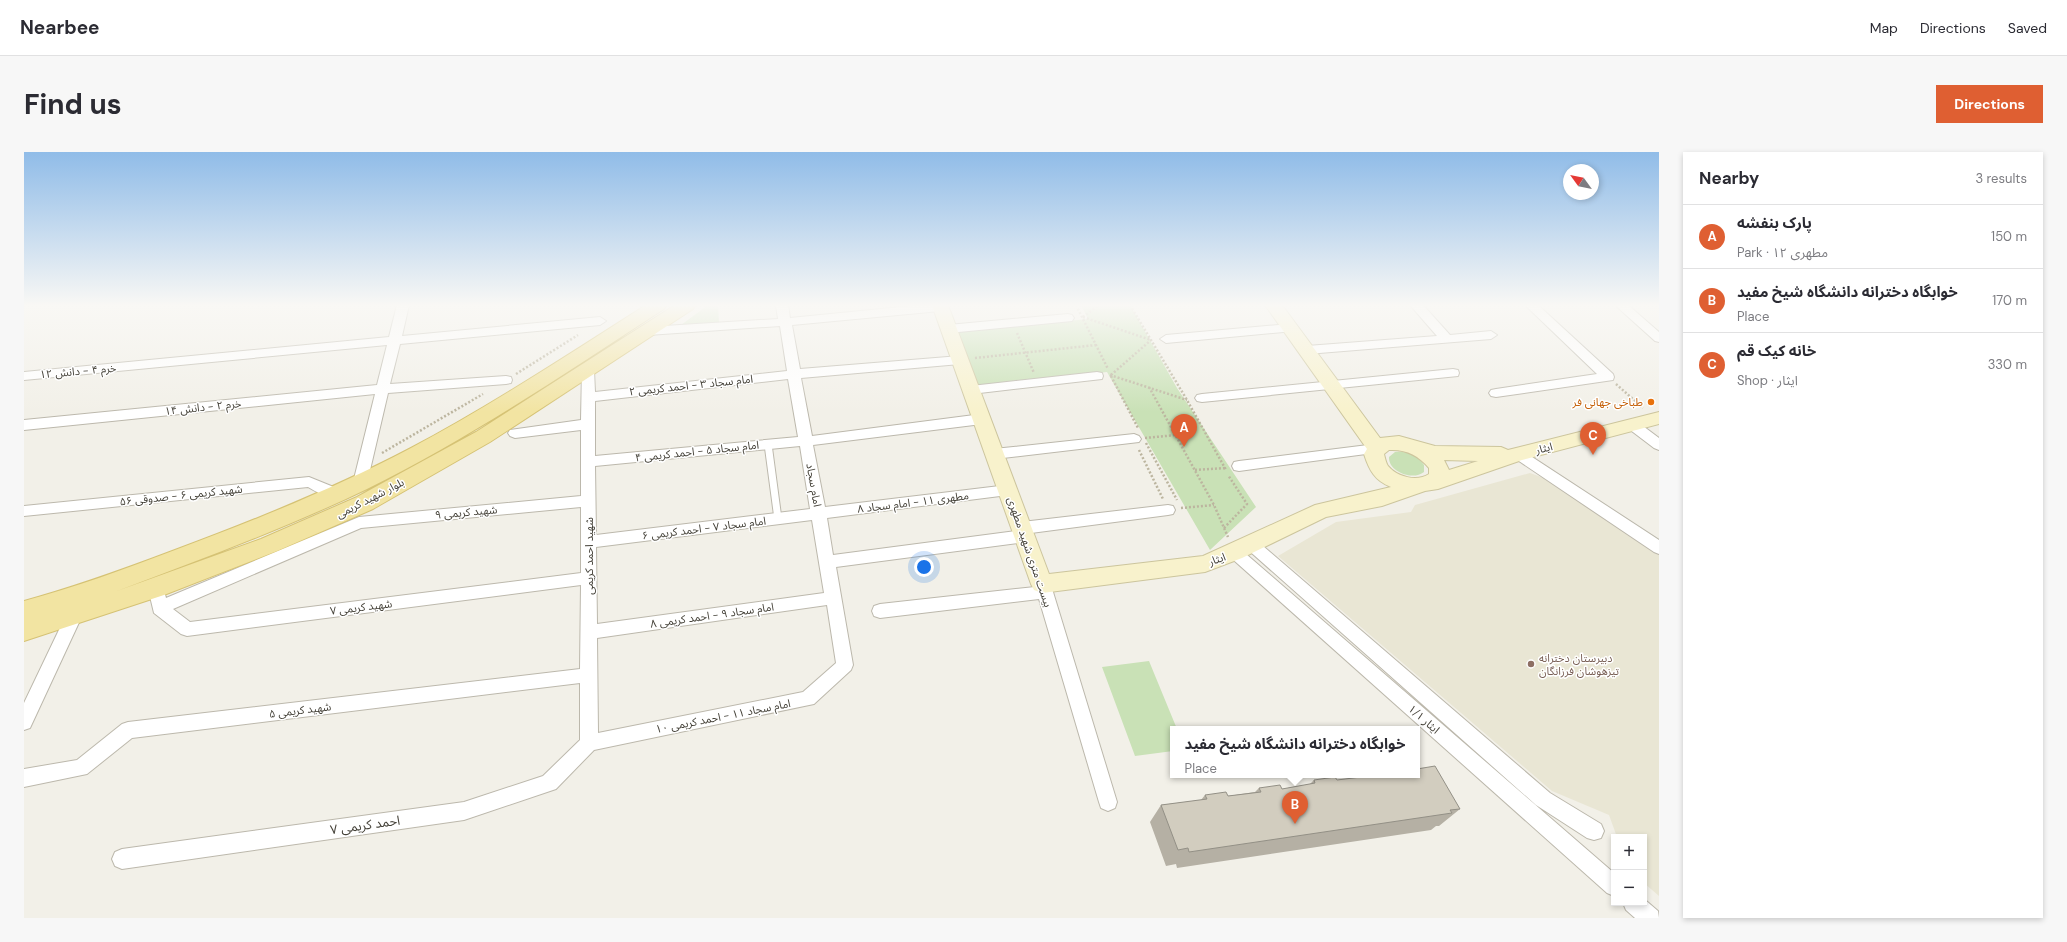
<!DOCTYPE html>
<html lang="en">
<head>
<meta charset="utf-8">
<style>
  :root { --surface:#fff; --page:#f7f7f7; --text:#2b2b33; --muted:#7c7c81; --line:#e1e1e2; --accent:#df5f32 }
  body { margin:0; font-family:"DM Sans","Noto Sans Arabic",sans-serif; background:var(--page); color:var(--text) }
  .controls { position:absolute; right:12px; bottom:12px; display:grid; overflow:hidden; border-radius:0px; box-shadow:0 2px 6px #0003 }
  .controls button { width:36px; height:36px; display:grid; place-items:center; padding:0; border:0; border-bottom:1px solid var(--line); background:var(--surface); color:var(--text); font:20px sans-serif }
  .compass { position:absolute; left:1539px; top:12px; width:36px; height:36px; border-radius:50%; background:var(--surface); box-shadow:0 2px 6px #0003; rotate:303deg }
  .you { position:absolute; left:900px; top:415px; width:14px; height:14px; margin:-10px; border:3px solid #fff; border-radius:50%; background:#1a73e8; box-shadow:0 0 0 6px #1a73e833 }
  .badge { display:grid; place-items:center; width:26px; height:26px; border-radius:50%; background:var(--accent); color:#fff; font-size:13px; font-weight:700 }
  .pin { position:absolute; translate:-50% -33px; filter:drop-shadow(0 1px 2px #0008) }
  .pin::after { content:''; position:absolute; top:21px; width:14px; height:12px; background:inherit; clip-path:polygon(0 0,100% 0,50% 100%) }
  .popup { position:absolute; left:1146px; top:574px; width:250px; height:52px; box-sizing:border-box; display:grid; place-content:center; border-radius:0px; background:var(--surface); filter:drop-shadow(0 1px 3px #0005); font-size:13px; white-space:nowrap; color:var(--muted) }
  .popup b { font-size:15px; color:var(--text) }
  .popup::after { content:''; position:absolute; left:50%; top:100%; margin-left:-8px; border:8px solid transparent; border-top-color:var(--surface) }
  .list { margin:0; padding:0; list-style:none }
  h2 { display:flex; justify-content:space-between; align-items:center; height:52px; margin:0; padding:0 16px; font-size:17px }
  h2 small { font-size:13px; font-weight:400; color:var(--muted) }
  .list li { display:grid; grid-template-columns:26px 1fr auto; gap:12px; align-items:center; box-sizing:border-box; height:64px; padding:0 16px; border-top:1px solid var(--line) }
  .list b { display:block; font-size:15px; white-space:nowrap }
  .list p { margin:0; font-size:13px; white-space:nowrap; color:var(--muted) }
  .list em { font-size:13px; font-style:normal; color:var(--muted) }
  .map { position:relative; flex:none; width:1635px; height:766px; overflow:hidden; border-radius:0px }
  header { display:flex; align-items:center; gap:24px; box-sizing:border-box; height:56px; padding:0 20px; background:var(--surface); border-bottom:1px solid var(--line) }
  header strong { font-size:19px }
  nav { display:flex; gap:22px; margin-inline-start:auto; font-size:14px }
  .intro { display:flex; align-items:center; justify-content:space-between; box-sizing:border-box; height:96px; padding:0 24px }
  h1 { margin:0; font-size:28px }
  .button { padding:10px 18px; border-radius:0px; background:var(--accent); color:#fff; font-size:14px; font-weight:700 }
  main { display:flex; gap:24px; padding:0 24px }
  aside { flex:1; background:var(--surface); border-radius:0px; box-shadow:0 2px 6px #0003 }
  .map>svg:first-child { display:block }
</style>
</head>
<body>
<header>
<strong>Nearbee</strong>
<nav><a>Map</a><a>Directions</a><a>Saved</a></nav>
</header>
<div class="intro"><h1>Find us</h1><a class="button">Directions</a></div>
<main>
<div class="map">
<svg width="1635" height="766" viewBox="0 0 1635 766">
  <rect width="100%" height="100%" fill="#f2f0e8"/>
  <!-- education -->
  <path fill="#e9e6d4" d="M1506,321L1520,326L1635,402V744L1620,731V685H1593L1585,663L1528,639L1254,404L1312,370L1387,360L1391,353Z"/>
  <!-- green -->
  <path fill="#c9e1b6" d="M684,153H694L695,171L657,173Z
    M1057,153H1106L1153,236L1232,355L1186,398L1083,220L954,235L932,180L1064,167Z
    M1371,300C1383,299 1393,303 1400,313V320C1389,329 1364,320 1365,305Z
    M1125,509L1153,577H1149V599L1111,604L1078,515Z"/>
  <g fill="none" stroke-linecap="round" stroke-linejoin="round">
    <!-- service casing -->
    <g stroke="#bcb8ac" stroke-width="9">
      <path id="service" d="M744,292L754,367"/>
    </g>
    <!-- minor casing -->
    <g stroke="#bcb8ac" stroke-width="2">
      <path id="minor" d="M373,153H385L378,184L576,165L582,169L576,173L376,192L366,232L482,224L487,225L488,228L487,231L482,232L364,241L343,331L341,335L336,336L331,335L329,331L351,242L0,278V268L353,233L363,193L0,228V220L365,185Z
        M752,153H764L766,166L897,153H921L922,155L916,159L768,173L776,217L936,204L942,208L936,212L777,226L788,284L958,262L963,264L965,267L963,270L958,272L789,293L801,355L984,333L989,334L991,338L989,342L984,343L803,366L809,403L992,379L991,376L993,372L998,370L1144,353L1149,354L1151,358L1149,362L1144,363L1007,381L1009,384L1006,388L1001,390L812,415L829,513L827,518L790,552L570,598L532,637L440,668L98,717L91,714L88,707L91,700L98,697L440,650L519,624L556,588V531L108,586L63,622L0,635V617L53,608L98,572L104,570L556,517L557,433L163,484L157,482L130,461L124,436L126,432L132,430L138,432L142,446L335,365L557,344V278L491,286L486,284L484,281L486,278L557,268L558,218L564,214L570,218L571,240L763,219L756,174L624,183L618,179L624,175L754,167ZM764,227L774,285L571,304V249ZM776,294L786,357L572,383L571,314ZM557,355V421L166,470L149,457L337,376ZM788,368L800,441L573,472L572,395ZM803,453L812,511L779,540L574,581L573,486Z
        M1386,153H1399L1426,183L1467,179L1473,183L1467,187L1283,202L1277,198L1283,194L1413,184Z
        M1501,153H1514L1589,222L1590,225L1589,228L1472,245L1467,244L1465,241L1467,238L1472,237L1573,222Z
        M1591,153H1604L1635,180V190L1631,189Z
        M1044,162L1048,163L1050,166L1048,169L924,181L918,177L924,173Z
        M1266,172L1272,176L1270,179L1142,191L1136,187L1142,183Z
        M1429,217L1434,218L1435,221L1434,224L1178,250L1173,249L1171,246L1173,243L1178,242Z
        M1073,220L1078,221L1079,224L1078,227L947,242L942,241L940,238L942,235L947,234Z
        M1610,269L1615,271L1635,286V298L1630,296L1605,277L1603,274L1605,271Z
        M1110,282L1115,284L1117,287L1115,290L970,307L965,305L963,302L965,299L970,297Z
        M1352,292L1357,294L1359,297L1357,300L1215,319L1210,318L1208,314L1210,310L1215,309Z
        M1494,297L1499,299L1635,388V402L1630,400L1489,305L1487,302L1489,299Z
        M285,325L317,338L319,342L317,346C307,349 293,340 284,335L0,364V354Z
        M1227,386L1232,388L1526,641L1577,672L1580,679L1577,686L1570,688L1563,686L1512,653L1222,396L1219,392L1222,388Z
        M1210,394L1215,396L1590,721V744L1583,741L1205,404L1202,400L1205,396Z
        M1018,426L1024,428L1029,440L1093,650L1091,656L1084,659L1077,656L1075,650L1015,447L856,466L850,464L848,459L850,454L856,452L1011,435L1012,428Z
        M50,457L56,459L58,464L6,576L0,578V551L44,459Z
        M1620,747L1634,759L1635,766H1611L1602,758L1599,751H1620Z"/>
    </g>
    <!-- secondary casing -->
    <g stroke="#ccc59d" stroke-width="2">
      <path id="secondary" d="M908,153H924L1025,422L1179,404L1291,353L1367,335C1351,329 1345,318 1340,302L1343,297L1241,153H1258L1356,286L1375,284L1411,294L1477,295L1484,298L1635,260V272L1498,308L1414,337L1401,339L1358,354L1302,365L1218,406L1181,420L1018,441L1010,438L1007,432ZM1365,298C1382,297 1394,303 1405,316V322C1393,330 1373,325 1364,314C1362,311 1361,306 1360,302ZM1420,308L1454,309L1425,318Z"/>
    </g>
    <!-- primary casing -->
    <g stroke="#d5c274" stroke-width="2">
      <path id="primary" d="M622,153H643L640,157C543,220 447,286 343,337C262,376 178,407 93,439L237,387L333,345L452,280L651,153H672L669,157L466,290L349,357L253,399L140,443L0,489V469L9,466L0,469V449C52,435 101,417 151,398C232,368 311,336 387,296C468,253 545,202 622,153Z"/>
    </g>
    <!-- path -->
    <path stroke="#bcb59f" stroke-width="2.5" stroke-dasharray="2 2" stroke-linecap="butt" d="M1052,153L1084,217
      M1106,153L1163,248L1202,318
      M1059,165L1127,188
      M1059,165L1075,153
      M993,181L1010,221
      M951,206L1072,193
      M492,222L554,183
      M1086,223L1163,248
      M1087,223L1127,188
      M1087,224L1114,276
      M1592,232L1619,256
      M1125,235L1190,353L1204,385
      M1121,286L1152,283
      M1122,291L1153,348
      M1115,298L1139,347
      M358,301L459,242
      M1171,318L1201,316
      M1157,356L1190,353
      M1200,376L1223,352L1204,323"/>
    <!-- service -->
    <use href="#service" stroke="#fff" stroke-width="7"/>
    <!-- minor -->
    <use href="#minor" fill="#fff" fill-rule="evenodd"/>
    <!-- secondary -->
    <use href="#secondary" fill="#f8f2cc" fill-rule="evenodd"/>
    <!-- primary -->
    <use href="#primary" fill="#f2e4a2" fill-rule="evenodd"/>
  </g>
  <!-- wall -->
  <path fill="#b5b0a4" d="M1341,623H1393L1436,657L1415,674H1412L1407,678L1153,716L1152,712L1142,714L1126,670L1137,653L1177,648L1181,643L1204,644L1231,640L1235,636L1258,637L1286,632L1290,628H1313L1339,625Z"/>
  <!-- building -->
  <path fill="#d2cdbf" stroke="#939086" d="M1411,614L1436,657L1426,658L1428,661L1165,700L1164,696L1154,698L1137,653L1183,647L1181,643L1202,640L1204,644L1237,640L1235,636L1256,633L1258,637L1291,631L1290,628L1311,625L1313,628L1345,624V623H1393V617Z"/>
  <!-- sky -->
  <linearGradient id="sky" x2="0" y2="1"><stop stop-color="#90bce8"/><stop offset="0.59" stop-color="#f9f8f5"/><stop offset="1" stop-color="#f9f8f5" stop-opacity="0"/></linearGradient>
  <rect width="1635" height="260" fill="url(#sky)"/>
  <!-- markers -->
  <circle fill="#e8710a" stroke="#fff" stroke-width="1.5" cx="1627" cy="250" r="4"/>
  <circle fill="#8d6e63" stroke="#fff" stroke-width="1.5" cx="1507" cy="512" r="4"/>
  <g text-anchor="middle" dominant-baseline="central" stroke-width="3" stroke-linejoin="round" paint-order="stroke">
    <!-- street labels -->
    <g font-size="11" fill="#444138" stroke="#fff">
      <text transform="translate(54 219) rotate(-5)">خرم ۴ - دانش ۱۲</text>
      <text transform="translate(667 233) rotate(-6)">امام سجاد ۳ - احمد کریمی ۲</text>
      <text transform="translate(179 255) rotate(-6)">خرم ۲ - دانش ۱۴</text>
      <text transform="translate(1520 296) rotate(-14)">ایثار</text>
      <text transform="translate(673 299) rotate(-6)">امام سجاد ۵ - احمد کریمی ۴</text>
      <text transform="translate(790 333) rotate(80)">امام سجاد</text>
      <text transform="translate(157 343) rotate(-6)">شهید کریمی ۶ - صدوقی ۵۶</text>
      <text transform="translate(346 346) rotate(-27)">بلوار شهید کریمی</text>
      <text transform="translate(889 350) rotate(-7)">مطهری ۱۱ - امام سجاد ۸</text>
      <text transform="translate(442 360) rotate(-5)">شهید کریمی ۹</text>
      <text transform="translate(680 376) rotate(-7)">امام سجاد ۷ - احمد کریمی ۶</text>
      <text transform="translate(1006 400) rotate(71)">بیست متری شهید مطهری</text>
      <text transform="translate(565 404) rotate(-90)">شهید احمد کریمی</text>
      <text transform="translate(1193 407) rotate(-20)">ایثار</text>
      <text transform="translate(337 455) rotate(-7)">شهید کریمی ۷</text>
      <text transform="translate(688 463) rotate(-8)">امام سجاد ۹ - احمد کریمی ۸</text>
      <text transform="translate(276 558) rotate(-7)">شهید کریمی ۵</text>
      <text transform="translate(699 564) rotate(-11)">امام سجاد ۱۱ - احمد کریمی ۱۰</text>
      <text transform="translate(1400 567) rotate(41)">ایثار ۱/۱</text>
    </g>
    <!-- food labels -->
    <g font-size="11" fill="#c56008" stroke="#fff" text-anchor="end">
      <text x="1619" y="250">طباخی جهانی فر</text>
    </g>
    <!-- education labels -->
    <g font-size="11" fill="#785e54" stroke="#fff" text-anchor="start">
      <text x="1515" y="506">دبیرستان دخترانه<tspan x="1515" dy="13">تیزهوشان فرزانگان</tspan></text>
    </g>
    <!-- near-street labels -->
    <g font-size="13" fill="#444138" stroke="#fff">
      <text transform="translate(341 673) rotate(-8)">احمد کریمی ۷</text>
    </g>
  </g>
</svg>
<div class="controls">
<button>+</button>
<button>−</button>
</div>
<svg class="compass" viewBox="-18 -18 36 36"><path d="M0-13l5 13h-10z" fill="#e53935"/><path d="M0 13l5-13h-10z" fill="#7c7c81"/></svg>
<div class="you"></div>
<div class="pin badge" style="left:1160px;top:295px">A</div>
<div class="pin badge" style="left:1271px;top:672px">B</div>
<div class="popup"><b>خوابگاه دخترانه دانشگاه شیخ مفید</b>Place</div>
<div class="pin badge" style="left:1569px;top:303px">C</div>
</div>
<aside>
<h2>Nearby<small>3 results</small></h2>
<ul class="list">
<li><span class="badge">A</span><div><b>پارک بنفشه</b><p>Park · مطهری ۱۲</p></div><em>150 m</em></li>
<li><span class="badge">B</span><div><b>خوابگاه دخترانه دانشگاه شیخ مفید</b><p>Place</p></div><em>170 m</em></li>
<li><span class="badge">C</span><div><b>خانه کیک قم</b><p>Shop · ایثار</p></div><em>330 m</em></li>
</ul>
</aside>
</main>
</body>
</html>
